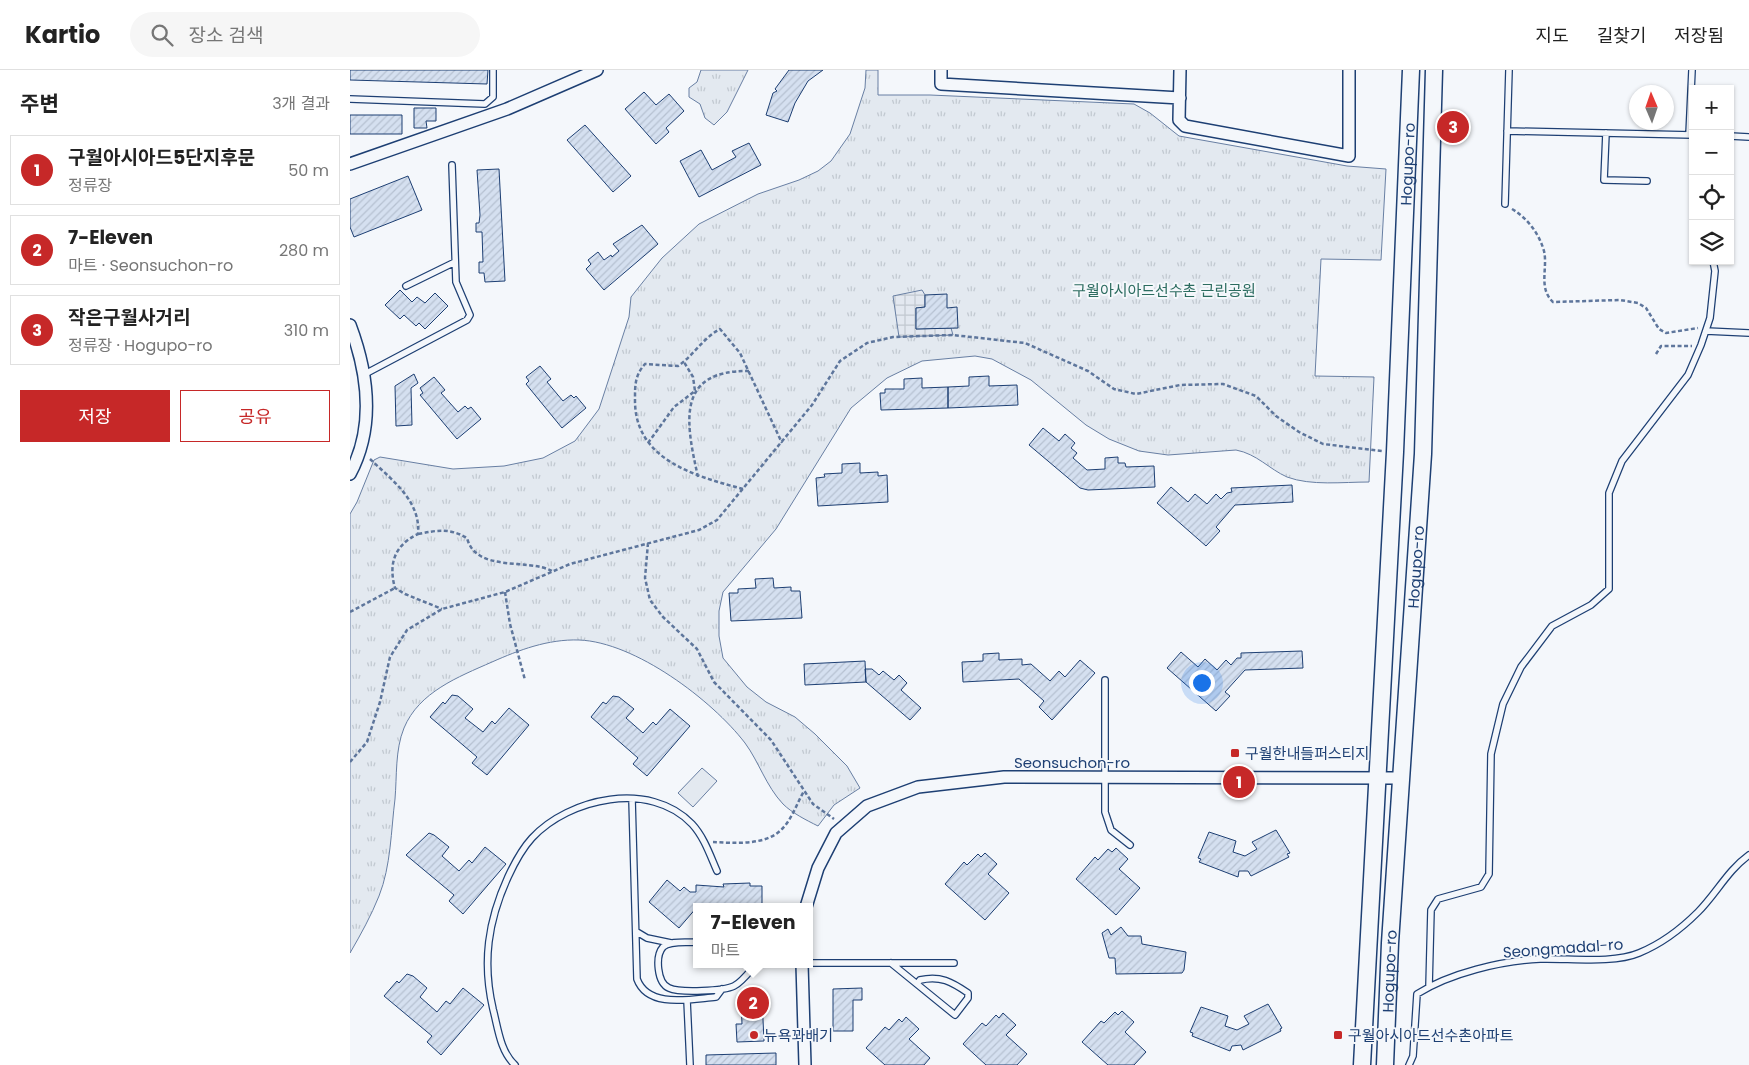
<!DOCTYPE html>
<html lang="ko">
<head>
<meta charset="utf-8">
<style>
  :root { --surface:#fff; --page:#f6f6f6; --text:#222; --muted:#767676; --line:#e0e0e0; --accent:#c62828 }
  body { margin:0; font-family:Poppins,"Noto Sans KR",sans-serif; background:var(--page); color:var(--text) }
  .controls { position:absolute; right:15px; top:15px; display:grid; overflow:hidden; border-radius:0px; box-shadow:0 1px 4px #0004 }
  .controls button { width:45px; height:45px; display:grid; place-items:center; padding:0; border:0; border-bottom:1px solid var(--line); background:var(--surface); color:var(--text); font:25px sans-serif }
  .compass { position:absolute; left:1279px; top:15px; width:45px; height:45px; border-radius:50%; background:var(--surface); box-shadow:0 1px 4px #0004; rotate:358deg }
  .you { position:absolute; left:851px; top:612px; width:18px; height:18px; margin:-12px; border:4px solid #fff; border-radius:50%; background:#1a73e8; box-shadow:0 0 0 8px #1a73e833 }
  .badge { display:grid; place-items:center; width:32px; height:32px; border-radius:50%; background:var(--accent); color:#fff; font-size:16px; font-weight:700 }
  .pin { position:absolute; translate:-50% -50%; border:2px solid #fff; box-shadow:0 1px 5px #0006 }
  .popup { position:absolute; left:343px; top:833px; width:120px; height:65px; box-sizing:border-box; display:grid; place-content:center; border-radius:0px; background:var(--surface); filter:drop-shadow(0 1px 4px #0005); font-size:16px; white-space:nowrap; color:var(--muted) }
  .popup b { font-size:19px; color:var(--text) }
  .popup::after { content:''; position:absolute; left:50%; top:100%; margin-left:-10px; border:10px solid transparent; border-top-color:var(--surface) }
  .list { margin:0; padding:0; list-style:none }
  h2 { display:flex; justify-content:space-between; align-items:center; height:65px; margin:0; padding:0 20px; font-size:21px }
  h2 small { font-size:16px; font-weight:400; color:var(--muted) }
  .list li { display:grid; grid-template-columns:32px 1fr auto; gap:15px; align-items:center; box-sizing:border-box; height:70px; margin:0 10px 10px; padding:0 10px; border:1px solid var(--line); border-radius:0px }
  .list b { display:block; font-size:19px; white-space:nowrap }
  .list p { margin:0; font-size:16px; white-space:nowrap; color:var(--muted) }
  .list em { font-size:16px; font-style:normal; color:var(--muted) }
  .actions { display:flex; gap:10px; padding:15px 20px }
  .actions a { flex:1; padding:11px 0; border:1px solid var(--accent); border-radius:0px; text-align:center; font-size:18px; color:var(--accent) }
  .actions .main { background:var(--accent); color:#fff }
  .icon { flex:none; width:28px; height:28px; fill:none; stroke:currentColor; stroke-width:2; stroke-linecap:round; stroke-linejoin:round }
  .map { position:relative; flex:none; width:1399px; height:995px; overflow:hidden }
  header { display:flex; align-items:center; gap:30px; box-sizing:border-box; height:70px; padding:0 25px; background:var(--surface); border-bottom:1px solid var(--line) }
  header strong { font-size:24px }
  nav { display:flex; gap:28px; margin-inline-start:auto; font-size:18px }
  .search { width:350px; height:45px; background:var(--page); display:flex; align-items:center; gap:12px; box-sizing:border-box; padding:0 18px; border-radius:28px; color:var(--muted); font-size:19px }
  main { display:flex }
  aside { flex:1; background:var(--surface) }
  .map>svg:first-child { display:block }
</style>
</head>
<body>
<header>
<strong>Kartio</strong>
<div class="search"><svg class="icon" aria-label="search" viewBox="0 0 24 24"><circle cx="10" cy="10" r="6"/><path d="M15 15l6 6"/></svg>장소 검색</div>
<nav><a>지도</a><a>길찾기</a><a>저장됨</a></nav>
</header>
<main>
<aside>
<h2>주변<small>3개 결과</small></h2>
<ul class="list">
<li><span class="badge">1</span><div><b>구월아시아드5단지후문</b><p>정류장</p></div><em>50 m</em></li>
<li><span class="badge">2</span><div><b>7-Eleven</b><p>마트 · Seonsuchon-ro</p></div><em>280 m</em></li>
<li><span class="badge">3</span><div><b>작은구월사거리</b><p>정류장 · Hogupo-ro</p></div><em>310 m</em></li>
</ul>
<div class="actions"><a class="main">저장</a><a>공유</a></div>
</aside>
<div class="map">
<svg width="1399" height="995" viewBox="0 0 1399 995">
  <defs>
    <pattern id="park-tufts" width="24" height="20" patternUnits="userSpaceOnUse" patternTransform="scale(1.25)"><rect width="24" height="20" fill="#e3e9f0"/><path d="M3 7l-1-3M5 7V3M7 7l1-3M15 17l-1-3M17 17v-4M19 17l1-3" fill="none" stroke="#c2c9d1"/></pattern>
    <pattern id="plaza-grid" width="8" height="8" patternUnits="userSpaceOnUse" patternTransform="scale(1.25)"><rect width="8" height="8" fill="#e3e8f0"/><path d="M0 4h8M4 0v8" fill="none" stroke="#c2c8d1"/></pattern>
    <pattern id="building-hatch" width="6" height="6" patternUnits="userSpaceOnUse" patternTransform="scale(1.25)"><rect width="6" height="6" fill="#d5e0f0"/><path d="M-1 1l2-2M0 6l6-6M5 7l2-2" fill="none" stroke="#b6c1d1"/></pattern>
  </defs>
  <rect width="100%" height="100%" fill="#f4f7fb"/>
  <!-- park -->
  <path fill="url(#park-tufts)" stroke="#687fa3" d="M351,0H398L377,42L364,55L355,48L350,34L339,27V18L347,12Z
    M516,0H528V25H580L784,34L800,43L829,66L997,96L1036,99L1031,190L971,189L965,306L1024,307L1019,412C993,412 961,416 937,407C919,399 907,384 886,380L818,385L789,381L759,369L736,355L681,310L642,289L625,286L572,291L537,308L501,338L426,459L373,522L369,541V566L373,588L397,617L416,632L445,647L465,664L497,696L510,718L484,735L468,756C456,750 442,743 433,734C416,716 409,692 395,673C362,630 285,572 229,570C198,569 169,580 142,592C108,607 69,622 54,658C45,680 47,706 45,729C41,760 41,796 29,826C21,846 11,864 0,883V444L7,432L24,390L30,387L103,399L154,396L193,388L225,371L249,339L279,247L281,227L312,188L349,154L408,124L449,110L468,101L481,91L500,64L515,18Z"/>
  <!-- garden -->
  <path fill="#e3e9f0" stroke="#687fa3" d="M352,698L367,711L343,737L328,723Z"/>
  <!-- plaza -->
  <path fill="url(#plaza-grid)" stroke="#687fa3" d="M572,220L575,225V237L566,238V259L601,258L603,265L549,267L543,226Z"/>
  <!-- building -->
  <path fill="url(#building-hatch)" stroke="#1d3f73" d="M0,0H138L137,14L0,10Z
    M439,0H473L458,11L445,33L438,52L416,45L423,23L427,21L425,19Z
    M294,22L306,35L319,24L334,41L316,58L319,62L306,74L275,39Z
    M64,38H86V51H76L77,58H64Z
    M0,45H52V64H0Z
    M235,55L281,106L263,122L217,70Z
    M399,73L411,95L349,127L330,91L351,80L362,100L386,87L382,81Z
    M149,99L155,211L135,212L134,203H129V192H133L132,162H126V153H129L130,145L127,100Z
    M58,106L72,140L4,167L0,157V129Z
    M292,155L308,174L254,220L236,199L241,194L238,190L248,182L254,190L261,185L262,187L269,181L263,174Z
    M50,220L62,232L67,227L75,233L85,223L98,236L75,259L69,253L66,256L54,245L50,249L35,235Z
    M597,224V238L607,237L608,258L566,259V238L575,237V225Z
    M190,296L201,309L197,312L213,331L221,325L224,328L226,326L236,338L212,358L176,314L179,311L176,307Z
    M64,304L68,313L61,318L62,355L46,356L45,316Z
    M639,306V316L667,315L668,335L598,338V317L619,316V307Z
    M84,307L95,320L91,323L108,342L115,336L118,339L121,337L131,349L107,369L70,325L73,323L70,318Z
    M572,308V318L598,317V338L531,340L530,323H535V319H554V309Z
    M693,358L709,371L715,364L725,373L721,378L727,383L723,388L737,400L755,399V388L768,387V393H775L776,397L804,396L805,417L738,420L730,418L679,375Z
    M510,393V403L528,402V406L537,405L538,432L468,436L466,408L475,407L474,404L492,403V394Z
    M942,415L943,432L885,435L866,457L870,461L856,476L807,433L821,417L838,432L845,424L857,434L866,424L871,429L877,423L882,422L881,418Z
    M423,508L424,518L441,517V521H450L452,548L381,551L379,523H388V519L406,518L405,509Z
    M952,581L953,598L895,600L875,622L880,626L866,641L817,598L831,582L848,597L855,589L867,600L876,590L881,595L887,588H891V583Z
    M649,583V590L672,589V595L681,594L700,611L709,601L715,607L730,590L745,603L702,650L689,637L694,631L669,609L613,612L612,592L633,591V584Z
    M515,591L516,612L455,615L454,594Z
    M515,599H522L529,605L533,601L544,610L549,605L557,613L551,620L571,638L560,650L516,612Z
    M102,625L108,626L123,639L115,648L133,662L142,651L145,654L159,638L179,655L137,705L122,693L127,687L80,647L93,632L95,634Z
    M263,626L269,627L284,639L276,648L293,663L303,652L306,655L320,639L340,656L297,706L283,694L288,688L241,647L253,632L256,634Z
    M926,760L940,783L937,784L939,787L901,806L898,801H889L888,807L849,792L851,789L848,788L859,762L886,771L883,782L895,786L907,779L902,772Z
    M79,763L84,765L99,777L92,786L109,801L119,790L122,793L135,777L156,794L113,844L99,831L104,825L56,785Z
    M766,778L778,789L769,799L790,818L766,845L726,809L745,787L748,790L758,779L762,782Z
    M635,783L647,794L638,804L659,823L635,850L595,814L614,792L617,795L628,784L631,787Z
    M317,810L330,821L334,817L340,822H346V815L374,817L373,814L400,813V816H412V834L348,836L329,858L299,832Z
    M771,857L778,866H791L792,874L836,882L834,900L832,903L766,904L765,888H759L752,863L758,859L761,865Z
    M57,904L63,906L77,918L70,927L87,942L96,931L100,934L113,918L134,935L91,985L77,972L82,966L34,926L47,911L49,913Z
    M512,918V930H503V961H483V919Z
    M412,928L414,971L387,972L386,954H392L391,929Z
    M918,934L932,958L930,959L931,961L893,980L891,975L882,976L880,981L842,966L843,963L840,962L851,937L878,946L875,956L887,960L899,954L894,946Z
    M772,941L784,952L775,962L796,982L784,995H758L732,972L751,951L754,953L765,942L768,945Z
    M653,943L666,955L656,965L677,984L667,995H636L613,974L632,953L636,956L646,945L649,948Z
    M556,947L569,959L559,969L580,988L574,995H535L516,978L535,957L539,960L549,949L552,952Z
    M426,983V995H356V985Z"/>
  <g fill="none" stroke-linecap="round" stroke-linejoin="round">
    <!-- lane casing -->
    <g stroke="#1d3f73" stroke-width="8">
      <path id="lane" d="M0,29L135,34L143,27V0
        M1157,61L1343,65
        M1256,63L1254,110L1297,111
        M1339,65L1342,0
        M1380,66L1399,67
        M1155,134L1159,0
        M56,216L105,192
        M1356,261L1399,263
        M15,304L117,250L120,245L106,212L102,95
        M755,610V742L761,760L780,775
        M282,729L287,909C298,939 341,929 366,927L372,919
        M287,862L297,868L321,873
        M347,872C338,873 320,870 313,877C305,886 307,913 319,918C330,923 374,921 384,916C392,912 400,901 406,894
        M459,893H604
        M541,893L605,945L618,928V923C602,912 590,905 570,910L567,914
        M1079,917L1081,840L1088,829L1131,817L1139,804L1141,684L1153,634L1171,597L1202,556L1241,535L1259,519V423L1272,391L1338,305L1351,275L1360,248L1365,201L1363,191
        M337,930L340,995
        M165,995C150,981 148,958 143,939C132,892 138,851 158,807C164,794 171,780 182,768C219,728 300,710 342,754C354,767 360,785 367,801
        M1059,995L1063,986L1067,924C1100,903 1151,891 1190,889C1219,888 1263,894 1289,883C1311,874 1331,859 1348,842C1366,824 1378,800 1399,785"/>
    </g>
    <!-- street casing -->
    <g stroke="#1d3f73" stroke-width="14">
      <path id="street" d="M591,0V14L830,28
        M830,0L829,50L835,56L999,86V0
        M0,94L157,39L247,0
        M0,255C18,303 25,357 0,404
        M456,837L468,798L486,763L517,736L568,717L654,707L1052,708
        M452,894L455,995"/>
    </g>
    <!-- secondary casing -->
    <g stroke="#1d3f73" stroke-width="19">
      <g id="secondary">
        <path id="s1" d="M1012,995L1045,382L1061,0"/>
        <path id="s2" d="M1035,995L1040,873L1073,384L1084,0"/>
      </g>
    </g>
    <!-- path -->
    <path stroke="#5e769c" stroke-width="2.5" stroke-dasharray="4 2.5" stroke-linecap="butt" d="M1162,139C1177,148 1189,163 1194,181C1198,198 1188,218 1203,232L1270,230L1288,233L1296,238L1309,259L1316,263L1348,258
      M1306,284L1311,276H1342
      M298,373L324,337L345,321L343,307L334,292
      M20,389C42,410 71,431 68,464C45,475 38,493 45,518L55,524L92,539
      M348,407C336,353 325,300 399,301
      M393,419C345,406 284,390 285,329C285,315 285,305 295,294L328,296C344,285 352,269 370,259L390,283L432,373
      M68,464C88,460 100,458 117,468C126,503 178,488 202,501
      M298,473L295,508L300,530L313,547L347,579L364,612L421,670L463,734L484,749
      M155,522L160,554L175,610
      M0,542L45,518
      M0,692L17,672L30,632L40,587L57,560L92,539L155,522L220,494L349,460L367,450L462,335L490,291L517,273L543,267L603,265L675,273L738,301L764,319L786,324L830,315L873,314L906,326L926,346L949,362L973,374L1032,381
      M363,772C383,773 416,776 432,759C442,749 447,733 454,721"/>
    <!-- lane -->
    <use href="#lane" stroke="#f4f7fb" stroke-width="5.5"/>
    <!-- street -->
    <use href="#street" stroke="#f4f7fb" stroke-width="11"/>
    <!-- secondary -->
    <use href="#secondary" stroke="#f4f7fb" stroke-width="16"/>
  </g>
  <!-- markers -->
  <g fill="#c62828" stroke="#f4f7fb" stroke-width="2">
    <rect x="880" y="678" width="10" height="10" rx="2.5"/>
    <circle cx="404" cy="965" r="5"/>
    <rect x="983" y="960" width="10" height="10" rx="2.5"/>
  </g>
  <g text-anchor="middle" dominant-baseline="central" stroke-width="4" stroke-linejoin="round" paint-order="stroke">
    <!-- street labels -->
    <g font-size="15" fill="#1d3f73" stroke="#f4f7fb">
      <text stroke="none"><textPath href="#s1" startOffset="902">Hogupo-ro</textPath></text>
      <text stroke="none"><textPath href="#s2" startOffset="499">Hogupo-ro</textPath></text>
      <text x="722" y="692">Seonsuchon-ro</text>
      <text transform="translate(1213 878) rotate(-4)">Seongmadal-ro</text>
      <text stroke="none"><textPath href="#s2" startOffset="94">Hogupo-ro</textPath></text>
    </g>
    <!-- park labels -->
    <g font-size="15" fill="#2c6c60" stroke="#f4f7fb">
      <text x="814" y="220">구월아시아드선수촌 근린공원</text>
    </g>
    <!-- poi labels -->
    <g font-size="15" fill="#1d3f73" stroke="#f4f7fb" text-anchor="start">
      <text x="895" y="683">구월한내들퍼스티지</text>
      <text x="414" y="965">뉴욕꽈배기</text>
      <text x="998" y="965">구월아시아드선수촌아파트</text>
    </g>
  </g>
</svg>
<div class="controls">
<button>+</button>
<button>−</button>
<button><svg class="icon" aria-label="locate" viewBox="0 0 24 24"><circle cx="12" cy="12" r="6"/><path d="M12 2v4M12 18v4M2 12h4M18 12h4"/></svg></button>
<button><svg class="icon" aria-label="layers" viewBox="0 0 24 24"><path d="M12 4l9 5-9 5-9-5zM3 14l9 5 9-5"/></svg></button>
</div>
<svg class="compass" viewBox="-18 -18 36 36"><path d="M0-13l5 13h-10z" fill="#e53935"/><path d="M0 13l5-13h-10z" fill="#767676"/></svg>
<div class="you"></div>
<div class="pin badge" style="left:889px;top:712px">1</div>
<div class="pin badge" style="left:403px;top:933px">2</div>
<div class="popup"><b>7-Eleven</b>마트</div>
<div class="pin badge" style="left:1103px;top:57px">3</div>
</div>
</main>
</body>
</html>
